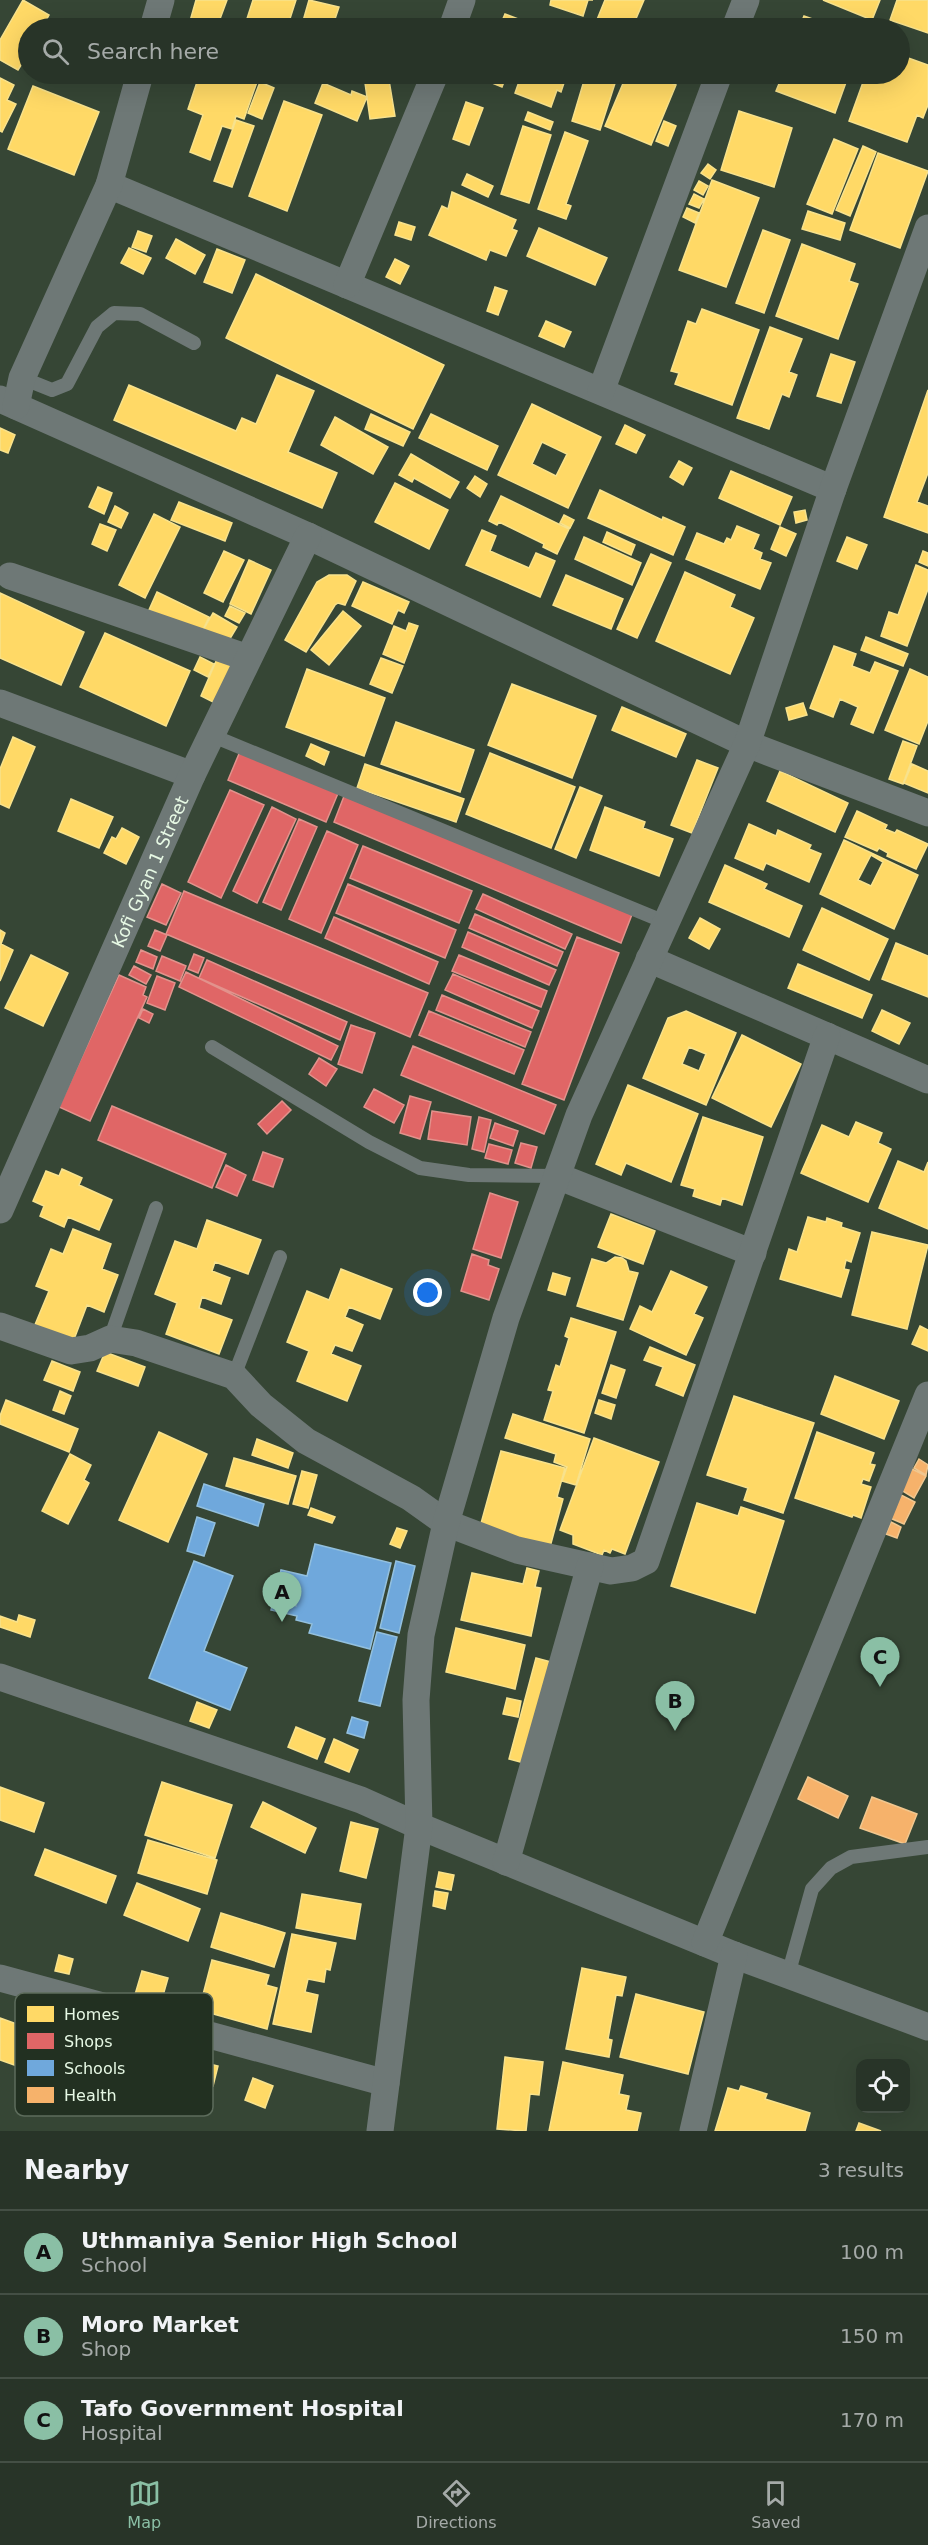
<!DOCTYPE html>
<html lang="en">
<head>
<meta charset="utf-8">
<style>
  :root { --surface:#283428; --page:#343f34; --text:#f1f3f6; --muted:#a5aaa8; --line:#444f45; --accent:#8abfa5 }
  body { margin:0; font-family:"DejaVu Sans",sans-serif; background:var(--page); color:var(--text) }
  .controls { position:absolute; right:18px; bottom:18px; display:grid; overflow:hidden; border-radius:12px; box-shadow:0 6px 24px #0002 }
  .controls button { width:54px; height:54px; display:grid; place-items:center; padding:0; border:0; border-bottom:2px solid var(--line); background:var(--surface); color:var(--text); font:30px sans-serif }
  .you { position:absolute; left:428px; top:1293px; width:21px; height:21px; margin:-15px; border:4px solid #fff; border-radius:50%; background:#1a73e8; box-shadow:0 0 0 9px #1a73e833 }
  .badge { display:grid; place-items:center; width:39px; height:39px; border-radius:50%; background:var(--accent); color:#111; font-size:20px; font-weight:700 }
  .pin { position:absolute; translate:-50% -50px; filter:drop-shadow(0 2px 3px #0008) }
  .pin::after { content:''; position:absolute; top:32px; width:21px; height:18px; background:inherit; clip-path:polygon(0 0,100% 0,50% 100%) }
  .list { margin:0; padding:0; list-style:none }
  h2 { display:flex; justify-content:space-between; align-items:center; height:78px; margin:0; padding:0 24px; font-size:26px }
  h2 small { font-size:20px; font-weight:400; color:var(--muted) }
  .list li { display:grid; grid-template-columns:39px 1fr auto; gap:18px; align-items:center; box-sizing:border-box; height:84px; padding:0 24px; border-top:2px solid var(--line) }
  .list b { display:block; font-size:22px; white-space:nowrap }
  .list p { margin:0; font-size:20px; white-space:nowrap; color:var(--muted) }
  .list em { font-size:20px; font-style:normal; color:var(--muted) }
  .icon { flex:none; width:33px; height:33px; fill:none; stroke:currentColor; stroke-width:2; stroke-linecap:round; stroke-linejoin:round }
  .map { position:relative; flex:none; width:928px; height:2131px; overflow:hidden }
  .search { position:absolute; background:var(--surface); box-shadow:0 6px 24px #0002; left:18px; right:18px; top:18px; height:66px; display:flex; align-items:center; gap:15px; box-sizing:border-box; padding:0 21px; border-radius:33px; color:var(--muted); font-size:22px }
  .sheet { height:330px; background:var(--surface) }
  nav { display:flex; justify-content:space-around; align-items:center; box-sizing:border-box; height:84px; border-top:2px solid var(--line); background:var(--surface); font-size:16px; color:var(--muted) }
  nav a { display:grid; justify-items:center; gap:3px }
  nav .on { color:var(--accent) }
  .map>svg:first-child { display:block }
</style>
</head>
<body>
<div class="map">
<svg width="928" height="2131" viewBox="0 0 928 2131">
  <rect width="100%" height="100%" fill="#364635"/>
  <!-- homes -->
  <path fill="#ffd966" stroke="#f8e28c" stroke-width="1.5" fill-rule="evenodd" d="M23,0L49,15L42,28H28V54L18,70L0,60V40Z
    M196,0H227L217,27L188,28Z
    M253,0H296L287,28H244Z
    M309,0L339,7L332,28H301Z
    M551,0H593H588L583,16L550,5Z
    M605,0H644L632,28L594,27Z
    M823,0H880L872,20Z
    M897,0H928V33L890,20Z
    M505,14L526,22L524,28H499Z
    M804,16L838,28H799Z
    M900,55L928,65V105L923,118L917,115L907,142L849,121L866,74H900Z
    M217,74H233L257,82L244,119L236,116L232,129L222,126L210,160L190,152L203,115L188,109L199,76L214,81Z
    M252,74H280L276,83Z
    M287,74H319L316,83Z
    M482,74H507L502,87L480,78Z
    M526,74H567L561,92L557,90L551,107L515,93L521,76L525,77Z
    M586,74H618L600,130L572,121Z
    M627,74H650L676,85L651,145L605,126Z
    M783,74H849L835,113L776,91Z
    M0,78L14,85L7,100L16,104L2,132L0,131Z
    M389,80L395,116L370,119L365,83Z
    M260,82L274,88L262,119L248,113Z
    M323,83L351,95L352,91L367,97L357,121L315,103Z
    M33,86L99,112L74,175L8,149Z
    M284,101L322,115L287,211L249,196Z
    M466,102L483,108L469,145L453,139Z
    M739,111L792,128L774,187L721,170Z
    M528,112L553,122L550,130L525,120Z
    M236,120L254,126L232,187L214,181Z
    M664,121L676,126L668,146L656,141Z
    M523,126L551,135L529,203L501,194Z
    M565,132L588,141L566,204L571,206L566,219L538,209Z
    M834,139L858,149L832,214L807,204Z
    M863,146L876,152L850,216L836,210Z
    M878,153L928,171L900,248L850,230Z
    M708,164L716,170L710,179L701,173Z
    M467,174L493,186L488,197L462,185Z
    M712,180L759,198L726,287L679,270Z
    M699,181L708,186L703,195L694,190Z
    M452,192L516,220L512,229L517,231L506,256L490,250L486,260L429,235L442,206L448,209Z
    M694,194L704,199L699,208L689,204Z
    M687,208L699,213L695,223L683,217Z
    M808,211L845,223L840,240L802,229Z
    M399,222L415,227L411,240L395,235Z
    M539,228L607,258L595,285L527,256Z
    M763,230L790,240L764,313L736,303Z
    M138,231L152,236L146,252L132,247Z
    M176,239L205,255L195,274L166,258Z
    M802,244L855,264L849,281L858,284L838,339L776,316Z
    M129,248L151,258L143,274L121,263Z
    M217,249L245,260L232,293L204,282Z
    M395,259L409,266L400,284L386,277Z
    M256,274L444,365L413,429L226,338Z
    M495,287L507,291L498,315L487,311Z
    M702,309L759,330L732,405L675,384L679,373L671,371L688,321L696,324Z
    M546,321L571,332L564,347L539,336Z
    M770,327L802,339L789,372L797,375L789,397L782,394L769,429L737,418Z
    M831,354L855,362L841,403L817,396Z
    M277,375L314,391L288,452L337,473L322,508L114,420L129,385L236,431L242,418L256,424Z
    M928,390V473L917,502L928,506V533L884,517Z
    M532,404L601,437L568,508L498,475ZM542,442L567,454L556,476L532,464Z
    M371,414L410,432L403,446L365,429Z
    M431,414L498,446L487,470L419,438Z
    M335,417L388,447L373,474L321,445Z
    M625,425L645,435L636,453L616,444Z
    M0,428L15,435L8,453L0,450Z
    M411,454L459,482L450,498L414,478L412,482L399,475Z
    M679,461L692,468L683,485L670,477Z
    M731,471L792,497L780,525L719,498Z
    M475,476L487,484L480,497L467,488Z
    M395,483L448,510L429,549L375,522Z
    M98,487L112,493L104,514L89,507Z
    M600,490L662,520L663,517L685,527L673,555L588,518Z
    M501,496L569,529L557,554L543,547L544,544L499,522L497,525L489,521Z
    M179,502L232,523L225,541L171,520Z
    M115,506L128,513L121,528L108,522Z
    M805,510L807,520L796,523L794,512Z
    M154,514L180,527L145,598L119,585Z
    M564,515L574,520L570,528L560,523Z
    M100,524L116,530L107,551L92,544Z
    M737,526L759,535L753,549L762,553L760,559L771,563L760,589L686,559L697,533L724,544L727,538L731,540Z
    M780,527L796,534L786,556L771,549Z
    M482,530L496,536L490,551L529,568L536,553L555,561L540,597L466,565Z
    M607,532L635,545L631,555L603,542Z
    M584,537L641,563L632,585L575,559Z
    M847,537L867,545L857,569L837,561Z
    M224,551L244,560L223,602L204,593Z
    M923,551L928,553V566L919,562Z
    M651,554L671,563L637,638L617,629Z
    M249,560L271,570L251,614L230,604Z
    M916,565L928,570V589L907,646L881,636L889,612L898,615Z
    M685,572L735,595L730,607L754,618L730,674L656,641Z
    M329,575H347L356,581L345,605L338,603L335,605L306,652L285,640L317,582Z
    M566,575L623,599L611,629L553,605Z
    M363,582L409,602L404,613L398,610L392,624L352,606Z
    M157,592L209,617L201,634L149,610Z
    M0,593L84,632L61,685L0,658Z
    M230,606L245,613L239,623L225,616Z
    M343,611L361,626L329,665L311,650Z
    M213,613L237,627L225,647L201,634Z
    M409,623L418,626L404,663L383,654L394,626L406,631Z
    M105,633L190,671L166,726L80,687Z
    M866,637L908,654L903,666L861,650Z
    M834,646L856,654L852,666L870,673L875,662L898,671L873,733L851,724L858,707L840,699L833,717L810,708Z
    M200,657L214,664L208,677L194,670Z
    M381,658L403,666L392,693L370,684Z
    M217,659L231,666L215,703L201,696Z
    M307,669L385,698L364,756L286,727Z
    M910,669L928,677V721L919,744L885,730Z
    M512,684L596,716L572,778L488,745Z
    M803,703L807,715L789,720L786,708Z
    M622,707L686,734L676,757L612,730Z
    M396,722L474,750L460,792L381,764Z
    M13,737L35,747L9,808L0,804V769Z
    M903,741L917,746L903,784L889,779Z
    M311,744L329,752L324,765L306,756Z
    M490,753L575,787L551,848L466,814Z
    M697,760L718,768L692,833L671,825Z
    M365,764L464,799L456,822L357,788Z
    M912,764L928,771V793L904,783Z
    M780,771L848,803L835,832L767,801Z
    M580,787L602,796L576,858L555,849Z
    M71,799L113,817L99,848L58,831Z
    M605,807L645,822L643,828L673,839L659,876L590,850Z
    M857,811L887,825L885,829L895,833L897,830L928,844L916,869L887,856L888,853L879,848L877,851L845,837Z
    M749,824L776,836L778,830L811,845L809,849L821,854L809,882L766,863L763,870L735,858Z
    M122,828L139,837L126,864L104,853L112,837L116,839Z
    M844,840L918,875L894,929L820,894ZM871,855L883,862L871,886L858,880Z
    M725,865L767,884L764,889L802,906L789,937L709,902Z
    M822,908L888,939L869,980L803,950Z
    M700,918L720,929L709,949L689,938Z
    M0,930L5,933L1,944L13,950L0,981Z
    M896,943L928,956V997L882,979Z
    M31,955L68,973L43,1026L5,1008Z
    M798,964L872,995L862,1018L788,988Z
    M882,1010L910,1023L899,1044L872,1031Z
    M686,1011L736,1033L706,1105L643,1078L668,1018ZM689,1047L706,1054L699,1071L682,1064Z
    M742,1035L801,1064L771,1127L712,1098Z
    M628,1085L698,1114L671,1182L626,1163L621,1175L596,1164Z
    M703,1117L763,1137L742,1205L722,1198L720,1205L693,1196L695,1189L681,1185Z
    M856,1122L882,1133L878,1143L891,1149L868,1202L801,1173L822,1125L849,1137Z
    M898,1161L924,1172L928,1162V1229L879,1208Z
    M62,1169L82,1178L79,1185L112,1200L99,1230L68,1217L64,1227L40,1216L44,1206L33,1201L46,1171L59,1176Z
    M611,1214L655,1231L643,1264L598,1247Z
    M808,1217L826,1222L827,1218L842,1223L841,1227L860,1233L851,1262L846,1260L844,1269L849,1270L841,1297L780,1279L789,1249L797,1252Z
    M207,1220L261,1240L248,1274L215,1262L212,1271L230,1278L221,1304L202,1297L199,1308L232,1320L219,1354L166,1334L177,1303L155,1294L175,1241L197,1249Z
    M73,1229L111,1244L102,1269L118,1275L104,1312L87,1305L73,1342L34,1327L49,1291L36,1286L51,1249L63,1254Z
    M872,1232L928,1245L907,1329L852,1315Z
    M615,1257L622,1258L626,1261L629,1271L638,1273L623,1320L577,1306L592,1259L606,1263Z
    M341,1269L392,1289L380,1319L349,1307L345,1317L363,1325L352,1351L335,1345L331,1354L361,1366L347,1401L297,1381L309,1351L287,1342L307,1291L329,1300Z
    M671,1271L707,1287L694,1314L703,1318L686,1355L630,1329L640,1306L652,1312Z
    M553,1273L570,1278L565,1295L548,1290Z
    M571,1318L616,1332L584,1433L544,1420L553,1391L548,1390L556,1365L560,1367L569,1338L565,1336Z
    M920,1326L928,1330V1351L912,1344Z
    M650,1347L695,1365L683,1396L656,1385L663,1367L644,1360Z
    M105,1352L145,1367L138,1386L97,1371Z
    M52,1361L80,1372L73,1391L44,1380Z
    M611,1365L625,1370L616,1398L602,1393Z
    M835,1376L899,1401L884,1439L821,1414Z
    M60,1391L71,1396L64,1414L53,1410Z
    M734,1396L814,1423L783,1513L744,1500L748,1488L707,1475Z
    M6,1400L78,1429L69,1452L0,1424V1416Z
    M599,1400L615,1405L611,1419L595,1413Z
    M513,1414L590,1439L576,1485L562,1481L567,1467L554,1462L556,1454L505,1438Z
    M159,1432L207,1454L168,1542L119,1520Z
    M817,1432L874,1453L870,1464L875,1465L869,1481L863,1479L861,1484L871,1487L861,1518L853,1515L852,1517L795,1498Z
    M594,1438L659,1462L625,1554L612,1549L610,1553L604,1550L602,1555L573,1544V1535L560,1530Z
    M257,1439L293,1453L288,1468L252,1455Z
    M501,1451L565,1468L557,1497L563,1499L550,1547L480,1527Z
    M70,1454L91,1465L84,1480L89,1483L68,1524L42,1511Z
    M234,1458L296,1476L288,1504L226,1486Z
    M302,1471L317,1475L308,1508L293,1504Z
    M697,1503L738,1516L741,1507L784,1521L755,1613L671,1586Z
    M311,1508L335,1517L332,1523L308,1515Z
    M397,1528L407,1531L400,1548L390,1544Z
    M527,1568L539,1571L535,1587L541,1588L531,1636L461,1620L472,1573L523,1584Z
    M19,1615L35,1620L30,1637L0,1627V1616L17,1622Z
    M456,1628L525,1645L515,1689L446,1672Z
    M536,1658L555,1663L528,1764L509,1759Z
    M507,1698L521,1701L518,1717L503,1714Z
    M197,1702L217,1710L209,1728L190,1721Z
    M296,1727L325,1739L317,1759L288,1747Z
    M334,1739L358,1750L349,1772L325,1762Z
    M162,1782L232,1805L215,1858L145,1835Z
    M0,1787L44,1803L34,1832L0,1820Z
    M263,1802L316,1828L305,1853L251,1827Z
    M351,1822L378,1829L366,1878L340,1871Z
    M148,1840L217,1860L207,1894L138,1873Z
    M45,1849L116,1876L106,1903L35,1875Z
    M439,1872L454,1875L451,1890L436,1887Z
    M137,1883L200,1909L188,1941L124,1915Z
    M435,1891L448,1893L445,1909L433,1906Z
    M302,1894L361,1904L355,1939L296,1928Z
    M221,1913L285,1933L274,1967L211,1947Z
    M292,1934L336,1943L330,1970L326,1969L324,1982L308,1979L305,1992L318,1995L311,2032L273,2024Z
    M59,1955L73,1959L69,1974L55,1971Z
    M212,1960L269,1975L266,1985L277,1988L267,2029L199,2010Z
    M582,1968L626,1977L622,1996L616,1995L608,2039L612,2040L609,2057L566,2049Z
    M142,1971L168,1978L160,2006L134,1998Z
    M636,1994L704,2012L688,2074L620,2057Z
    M0,2018L61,2040L48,2077L0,2060Z
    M505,2057L543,2062L539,2095L530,2094L526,2131L497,2129Z
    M193,2060L218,2066L213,2086L188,2081Z
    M563,2062L623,2075L619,2094L629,2096L626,2110L641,2113L637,2131H549Z
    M253,2078L273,2086L265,2108L245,2100Z
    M741,2086L767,2094L765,2099L810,2113L805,2131H715L728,2088L739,2091Z
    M859,2123L881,2131H856Z"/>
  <!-- shops -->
  <path fill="#e06666" stroke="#e2928c" stroke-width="1.5" d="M241,749L339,791L326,822L228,780Z
    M230,790L264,805L221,898L188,882Z
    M346,791L633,912L621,943L334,822Z
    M272,807L296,819L257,903L233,891Z
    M299,819L317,827L281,910L263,902Z
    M327,831L358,845L321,933L289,919Z
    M363,846L472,891L459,923L350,878Z
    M162,884L181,893L166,925L147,917Z
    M348,884L456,930L445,958L336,913Z
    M184,891L428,993L410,1037L166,934Z
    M483,894L572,934L565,949L476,909Z
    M475,914L563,952L557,966L469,928Z
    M334,917L438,962L429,984L325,938Z
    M155,930L167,935L160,951L148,946Z
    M468,932L556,970L549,985L462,947Z
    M577,937L619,953L564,1100L522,1084Z
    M141,950L157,957L153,969L136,962Z
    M194,954L204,958L198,973L188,969Z
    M459,955L547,991L541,1007L452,971Z
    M162,956L186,966L180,981L156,971Z
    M207,960L347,1022L340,1040L199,978Z
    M134,966L151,975L146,984L129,975Z
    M186,972L338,1046L331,1060L179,987Z
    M453,974L539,1011L532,1028L445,990Z
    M119,975L146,987L143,995L147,997L90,1121L59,1107Z
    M157,976L175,983L165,1010L147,1003Z
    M442,995L531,1032L525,1047L436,1010Z
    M143,1009L153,1014L149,1023L139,1018Z
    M429,1011L524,1050L514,1074L419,1035Z
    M351,1025L375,1033L362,1073L338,1064Z
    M413,1046L556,1105L544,1134L401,1075Z
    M319,1058L337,1069L326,1086L309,1074Z
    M374,1089L404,1105L394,1123L364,1107Z
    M410,1096L431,1102L420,1139L400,1133Z
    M282,1101L291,1110L267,1134L258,1124Z
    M112,1106L226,1154L212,1188L98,1140Z
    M432,1111L471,1117L467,1145L428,1139Z
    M479,1117L491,1120L484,1152L472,1149Z
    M495,1123L518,1131L513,1146L490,1138Z
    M521,1143L537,1147L531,1168L515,1163Z
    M489,1144L512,1150L508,1164L485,1158Z
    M263,1152L283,1159L273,1187L253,1180Z
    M226,1165L246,1175L237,1196L216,1187Z
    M490,1193L518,1202L501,1258L473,1249Z
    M472,1254L489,1260L488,1265L499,1269L489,1300L461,1291Z"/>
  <!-- schools -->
  <path fill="#6fa8dc" stroke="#93c0de" stroke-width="1.5" fill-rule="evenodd" d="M204,1484L264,1504L258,1526L197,1506Z
    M197,1517L215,1523L204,1556L187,1551Z
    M315,1544L391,1563L370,1649L309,1633L312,1624L296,1620L297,1616L271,1610L274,1598L282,1601L286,1584L278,1582L281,1570L307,1576ZM291,1585L300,1588L296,1606L287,1603Z
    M194,1561L233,1576L204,1651L247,1668L230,1710L149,1678Z
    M396,1561L415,1566L399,1633L380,1628Z
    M377,1632L397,1637L380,1706L359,1701Z
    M352,1717L368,1722L364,1738L347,1733Z"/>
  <!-- health -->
  <path fill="#f6b26b" stroke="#f1c78f" stroke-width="1.5" d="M919,1459L928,1465L926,1475L914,1468Z
    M912,1469L926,1476L914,1498L901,1490Z
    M901,1495L915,1502L904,1524L890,1518Z
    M891,1522L901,1527L897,1538L886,1534Z
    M808,1777L848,1796L838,1818L798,1799Z
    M872,1797L917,1814L905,1844L860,1828Z"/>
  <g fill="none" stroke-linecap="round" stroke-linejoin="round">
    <!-- lane -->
    <path stroke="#6e7876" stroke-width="14" d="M22,378L52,390L67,384L97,327L114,313L140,314L194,343
      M213,736L665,922
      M212,1047L369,1142L420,1168L469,1175L557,1176
      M110,1339L156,1208
      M234,1376L280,1257
      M788,1975L812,1889L831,1868L851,1857L928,1847"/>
    <!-- street -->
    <g stroke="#6e7876" stroke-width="27">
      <path d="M153,28L161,0"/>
      <path d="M452,28L462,0"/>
      <path d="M735,28L746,0"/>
      <path d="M109,185L833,489"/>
      <path d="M347,285L435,74"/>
      <path d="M601,391L719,74"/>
      <path d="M0,399L308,536L747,744L928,813"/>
      <path d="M16,406L22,378L109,185L140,74"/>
      <path d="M10,576L248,658"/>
      <path d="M0,703L192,775"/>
      <path d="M649,959L928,1080"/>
      <path d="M557,1176L753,1253"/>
      <path id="s1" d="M0,1210L192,775L308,536"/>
      <path d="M0,1326L71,1351L90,1348L110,1339L136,1343L234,1376L261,1405L306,1441L411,1498L446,1523L517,1550L611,1571L632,1568L646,1561L827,1036"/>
      <path d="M0,1677L361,1800L419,1826L734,1955L928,2027"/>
      <path d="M506,1862L590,1566"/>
      <path d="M705,1943L928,1395"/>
      <path d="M0,1978L386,2083"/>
      <path d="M380,2131L419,1826L416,1700L421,1635L446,1523L506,1318L579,1115L747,744L833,489L928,228"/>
      <path d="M693,2131L734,1955"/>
    </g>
  </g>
  <g text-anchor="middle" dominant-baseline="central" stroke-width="6" stroke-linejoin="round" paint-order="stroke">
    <!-- street labels -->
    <g font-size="18" fill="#e6f8e4" stroke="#223021">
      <text stroke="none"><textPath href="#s1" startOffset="370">Kofi Gyan 1 Street</textPath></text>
    </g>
  </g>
  <!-- legend -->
  <rect x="15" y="1993" width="198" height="123" rx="9" fill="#223021" stroke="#5d6c5c" stroke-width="1.5"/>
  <rect x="27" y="2006" width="27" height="16" fill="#ffd966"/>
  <rect x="27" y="2033" width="27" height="16" fill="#e06666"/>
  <rect x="27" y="2060" width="27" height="16" fill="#6fa8dc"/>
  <rect x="27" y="2087" width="27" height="16" fill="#f6b26b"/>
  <g font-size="16" fill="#e6f8e4">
    <text x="64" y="2020">Homes</text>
    <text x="64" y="2047">Shops</text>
    <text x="64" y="2074">Schools</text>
    <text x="64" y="2101">Health</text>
  </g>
</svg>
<div class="controls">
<button><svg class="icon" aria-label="locate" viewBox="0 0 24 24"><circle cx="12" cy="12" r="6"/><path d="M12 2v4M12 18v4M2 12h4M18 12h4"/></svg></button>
</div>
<div class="you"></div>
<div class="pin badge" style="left:282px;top:1622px">A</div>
<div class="pin badge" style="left:675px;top:1731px">B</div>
<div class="pin badge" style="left:880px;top:1687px">C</div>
<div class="search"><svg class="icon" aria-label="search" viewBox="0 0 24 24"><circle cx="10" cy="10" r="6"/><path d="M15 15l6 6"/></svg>Search here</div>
</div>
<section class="sheet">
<h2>Nearby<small>3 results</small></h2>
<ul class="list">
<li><span class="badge">A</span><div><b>Uthmaniya Senior High School</b><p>School</p></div><em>100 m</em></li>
<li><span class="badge">B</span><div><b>Moro Market</b><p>Shop</p></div><em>150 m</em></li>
<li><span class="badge">C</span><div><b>Tafo Government Hospital</b><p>Hospital</p></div><em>170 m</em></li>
</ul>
</section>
<nav>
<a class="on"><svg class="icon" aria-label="map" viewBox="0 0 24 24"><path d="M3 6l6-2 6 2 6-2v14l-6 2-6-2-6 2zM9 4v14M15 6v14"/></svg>Map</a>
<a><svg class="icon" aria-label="directions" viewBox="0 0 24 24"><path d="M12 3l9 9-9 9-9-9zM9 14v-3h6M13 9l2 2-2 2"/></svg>Directions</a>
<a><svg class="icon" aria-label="saved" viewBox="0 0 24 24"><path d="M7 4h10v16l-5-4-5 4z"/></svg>Saved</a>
</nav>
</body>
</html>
